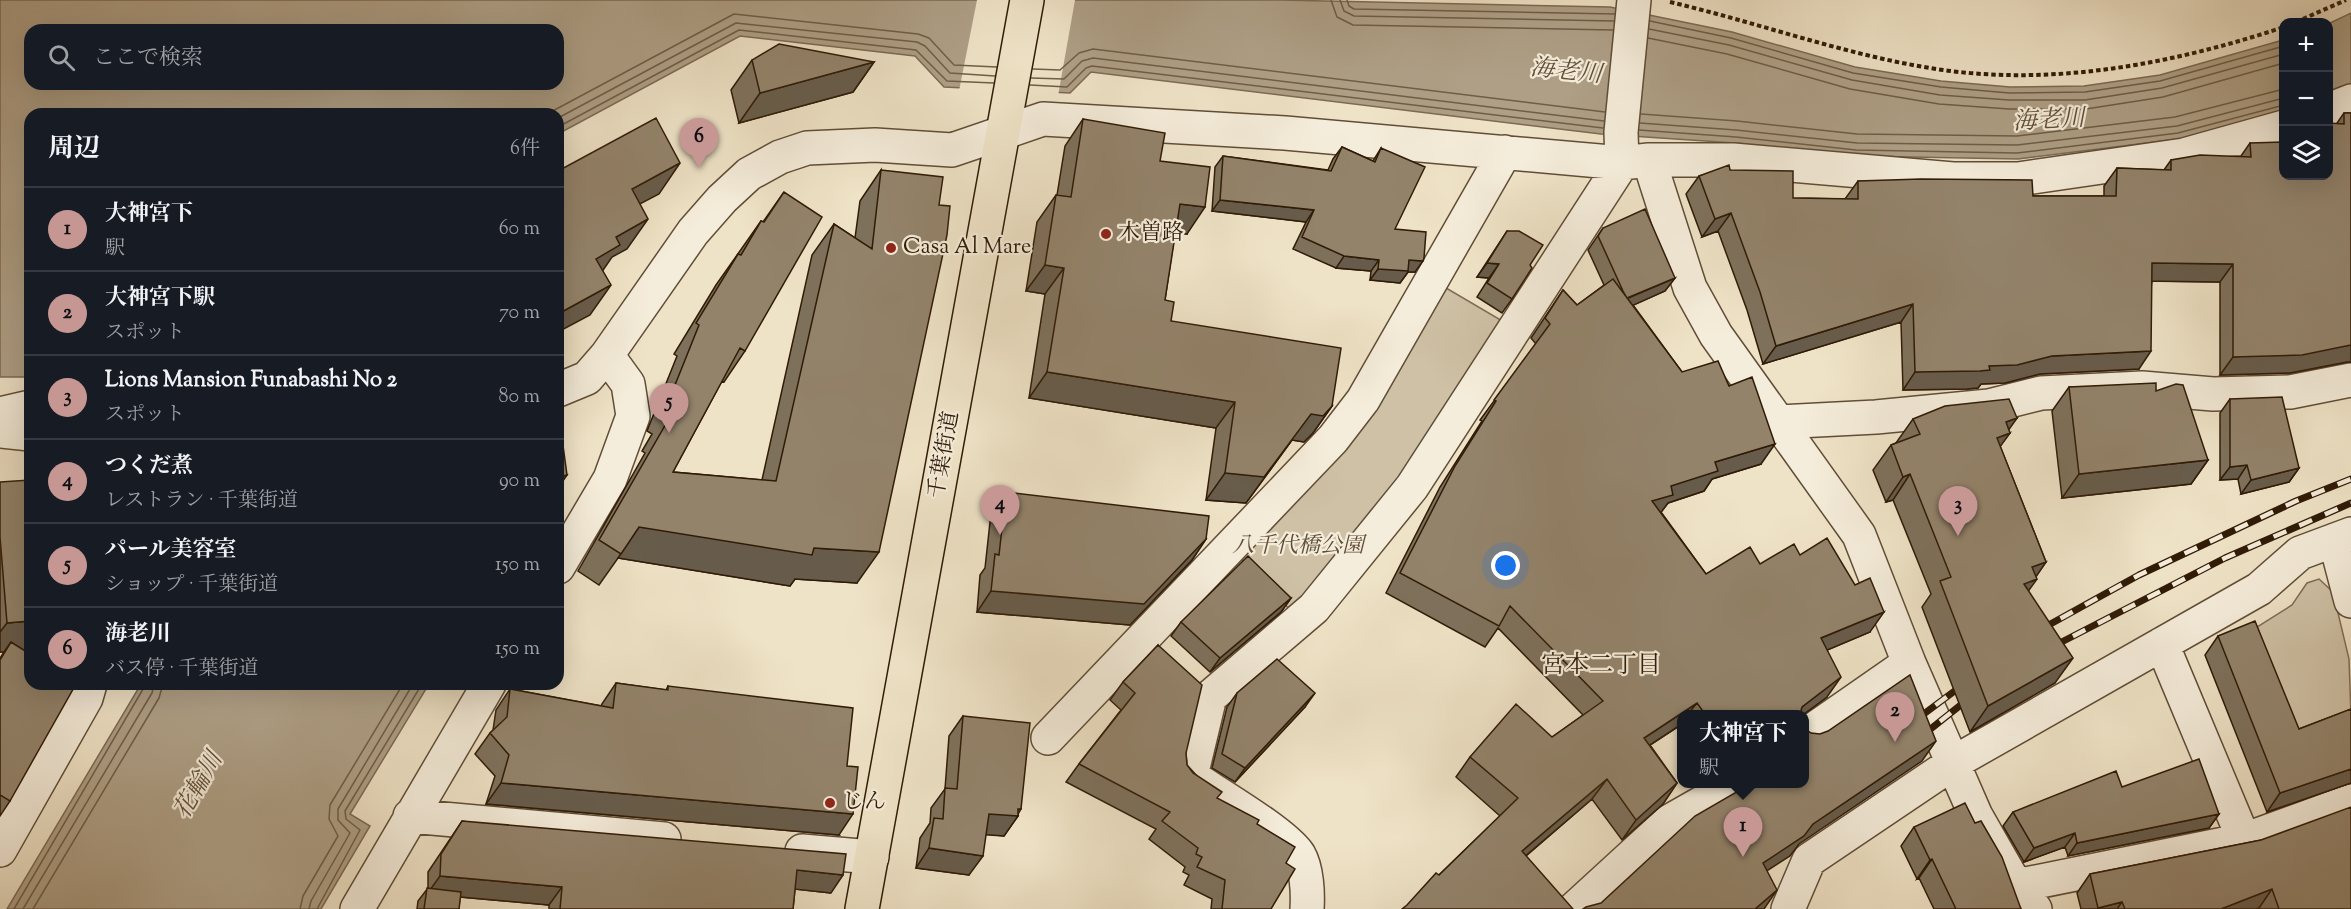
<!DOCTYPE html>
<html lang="ja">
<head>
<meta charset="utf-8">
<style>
  :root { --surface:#171b24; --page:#242831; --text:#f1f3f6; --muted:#9ea1a6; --line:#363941; --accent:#c59692 }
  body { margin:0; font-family:"Sorts Mill Goudy","Noto Serif JP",serif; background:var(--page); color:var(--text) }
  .controls { position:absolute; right:18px; top:18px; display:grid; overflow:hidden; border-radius:12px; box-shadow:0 6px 24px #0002 }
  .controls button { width:54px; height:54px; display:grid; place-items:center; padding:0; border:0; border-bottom:2px solid var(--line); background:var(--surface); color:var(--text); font:30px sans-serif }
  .you { position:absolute; left:1506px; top:566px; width:21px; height:21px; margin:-15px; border:4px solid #fff; border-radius:50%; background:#1a73e8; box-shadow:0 0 0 9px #1a73e833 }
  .badge { display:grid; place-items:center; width:39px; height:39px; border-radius:50%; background:var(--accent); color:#111; font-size:20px; font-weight:700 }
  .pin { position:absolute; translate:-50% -50px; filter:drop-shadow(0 2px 3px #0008) }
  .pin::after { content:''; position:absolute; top:32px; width:21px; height:18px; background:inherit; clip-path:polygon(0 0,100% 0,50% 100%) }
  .popup { position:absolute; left:1677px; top:710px; width:132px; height:78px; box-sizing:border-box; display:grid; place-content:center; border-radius:12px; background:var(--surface); filter:drop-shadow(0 2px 4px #0005); font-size:20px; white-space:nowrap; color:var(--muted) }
  .popup b { font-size:22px; color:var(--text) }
  .popup::after { content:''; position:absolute; left:50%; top:100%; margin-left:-12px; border:12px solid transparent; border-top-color:var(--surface) }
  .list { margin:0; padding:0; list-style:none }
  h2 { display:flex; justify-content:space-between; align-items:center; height:78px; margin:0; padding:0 24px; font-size:26px }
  h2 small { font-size:20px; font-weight:400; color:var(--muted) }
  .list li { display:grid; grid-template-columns:39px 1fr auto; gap:18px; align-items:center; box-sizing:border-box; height:84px; padding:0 24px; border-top:2px solid var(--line) }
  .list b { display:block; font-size:22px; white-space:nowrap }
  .list p { margin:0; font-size:20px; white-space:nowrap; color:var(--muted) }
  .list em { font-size:20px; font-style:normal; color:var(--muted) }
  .icon { flex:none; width:33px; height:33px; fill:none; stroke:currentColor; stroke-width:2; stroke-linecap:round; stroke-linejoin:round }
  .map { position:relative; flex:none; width:2351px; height:909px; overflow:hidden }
  .search { position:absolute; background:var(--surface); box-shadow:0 6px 24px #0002; left:24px; top:24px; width:540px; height:66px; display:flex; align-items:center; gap:15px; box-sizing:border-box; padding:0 21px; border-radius:18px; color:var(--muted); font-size:22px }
  .panel { position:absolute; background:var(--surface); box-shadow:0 6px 24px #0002; left:24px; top:108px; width:540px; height:582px; border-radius:18px }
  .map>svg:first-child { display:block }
</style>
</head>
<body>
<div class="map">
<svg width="2351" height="909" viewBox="0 0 2351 909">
  <rect width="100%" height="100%" fill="#efe3c7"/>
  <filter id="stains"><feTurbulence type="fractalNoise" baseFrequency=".00333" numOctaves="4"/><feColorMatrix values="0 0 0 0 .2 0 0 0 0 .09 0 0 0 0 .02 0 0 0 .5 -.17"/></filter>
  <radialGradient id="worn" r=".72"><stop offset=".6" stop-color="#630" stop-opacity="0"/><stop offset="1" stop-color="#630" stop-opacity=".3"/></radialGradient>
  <!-- green -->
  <path fill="#cfc1a6" stroke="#806e56" stroke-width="1.5" d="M1441,285L1504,322L1399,481L1291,611L1240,558Z
    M2319,579L2333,592L2349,659L2351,716L2291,737L2249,632L2292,605L2307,583Z"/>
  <!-- water -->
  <path fill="#ae9f86" stroke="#7c6a53" stroke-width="1.5" fill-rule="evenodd" d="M0,0H1279L1610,7L1732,32L1855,67L1941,81L2010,87L2084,86L2160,75L2283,40V111L2259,120L2179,139L2018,159L1856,156L1735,143L1601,134L1091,72L1070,93L944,87L915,56L740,36L558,134V114H30V377H0ZM30,30H558V84H30Z
    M2351,13V84L2328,94V24Z
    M141,684H429L350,814L370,826L321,909H7Z"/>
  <!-- pier -->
  <path fill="#efe3c7" d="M977,0H1075L1058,96L959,91Z"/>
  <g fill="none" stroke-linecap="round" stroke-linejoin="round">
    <!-- shore -->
    <path stroke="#6f5d46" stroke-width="1.5" d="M1331,0L1337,17L1353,25L1613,30
      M1340,0L1344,11L1354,16L1614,21
      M1347,0L1349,6L1354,9L1615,14
      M1650,21L1731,38L1853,73L1941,87L2009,93L2085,92L2160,81L2284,46
      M1649,29L1729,45L1852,80L1940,95L2009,100H2085L2162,88L2284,54
      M1648,38L1727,54L1850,89L1939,104L2009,109H2086L2163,97L2284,63
      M1033,69L1060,70L1079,53L1093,49L1605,112
      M1031,78L1064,79L1082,61L1093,58L1604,121
      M1030,85L1067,87L1086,68L1092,66L1603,128
      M547,114L734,14L918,34L929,38L954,65L997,67
      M1641,114L1737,121L1857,134L2017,136L2175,117L2284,89
      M558,118L736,23L917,42L925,46L950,73L995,76
      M1640,123L1736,130L1857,143L2017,145L2177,126L2284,98
      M558,127L739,30L916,50L947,81L994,83
      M1639,130L1736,137L1856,150L2017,153L2178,133L2284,105
      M14,909L146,684
      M23,909L152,693L154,684
      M33,909L159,698L163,684
      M300,909L303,896L338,836L329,819L330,805L403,684
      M309,909L311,901L350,833L338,820V809L413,684
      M317,909L360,830L346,819L345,811L422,684"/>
    <!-- minor casing -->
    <g stroke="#604d37" stroke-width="36">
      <path id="minor" d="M2328,110L2351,101
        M1649,160H1733L1953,179H2018L2184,155L2284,127
        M558,390L587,378L607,355L693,232L722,199L749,174L780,157L807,148L875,145L952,150L1043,119L1285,133L1622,163L1649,160L1690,288L1716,335L1859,535L1909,663L1976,816L2016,886L2035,909
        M0,414L30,407
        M1778,422L1876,417L1989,406L2041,393L2142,388L2213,394L2290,392L2351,380
        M0,431L30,434
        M2335,540L2351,601
        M558,567L610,479L633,416L628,384L607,355
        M2162,644L2244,840
        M1804,736L1909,663
        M1048,738L1333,439L1363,400L1505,152
        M410,816L664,839
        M0,850L86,698L90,684
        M802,851L872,857
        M2016,886L2244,840L2351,801
        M357,909L489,684
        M1307,909C1308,893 1307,869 1299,855C1285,833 1216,793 1191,776L1210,697L1314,608L1412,487L1622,163L1621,132L1634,0
        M1574,909L1670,821L1735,784
        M1788,909L1809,860L1953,763L2259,589L2300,553L2351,534"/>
    </g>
    <!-- highway casing -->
    <g stroke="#301b07" stroke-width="36">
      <path id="highway" d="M862,909L1027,0"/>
    </g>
    <!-- path -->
    <path stroke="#301b07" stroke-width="4" stroke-dasharray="4.5 3" stroke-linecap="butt" d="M1670,2C1760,23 1851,57 1943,70C2057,86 2176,63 2284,27
      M2296,22L2346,0"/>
    <!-- minor -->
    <use href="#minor" stroke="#f5eddb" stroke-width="33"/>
    <!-- highway -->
    <use href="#highway" stroke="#efe3c7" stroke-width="33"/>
    <!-- rail casing -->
    <g stroke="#301b07" stroke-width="7">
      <path id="rail" d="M2036,632L2139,575L2296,501L2351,479
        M2048,649L2225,558L2351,503
        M1913,722L1968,681
        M1918,739L1972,696"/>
    </g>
    <!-- rail -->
    <use href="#rail" stroke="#f5eddb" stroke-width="4.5" stroke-dasharray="14" stroke-linecap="butt"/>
  </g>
  <!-- wall -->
  <path fill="#7e715c" stroke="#301b07" stroke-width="1.5" d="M752,60L874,62L853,92L739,123L731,90Z
    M2344,113H2351V362H2347L2290,373L2220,375V282L2152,281L2139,369L2040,374L2005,383L1981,384L1978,388L1967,389L1903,390L1901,322L1763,364L1747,310L1718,231L1702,237L1686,194L1699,176L1730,170L1793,198L1845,199L1858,181L2033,196H2104V186L2117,168L2164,170L2171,160L2241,156L2250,143L2328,176L2337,123Z
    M1083,119L1160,161L1187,234L1175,232L1165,300L1171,321L1332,406L1313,433L1304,442L1292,440L1246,503L1206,500L1216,428L1029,398L1045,294L1026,291L1037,222L1056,195H1057L1065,146Z
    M1342,147L1373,161L1381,148L1395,229L1415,272H1408L1400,283L1370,280L1371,271L1336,268L1293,249L1306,222L1212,211L1215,167L1223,156L1328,170L1333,159Z
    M881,170L857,583L795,579L790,586L618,558L599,585L578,571L645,453L642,451L652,434L647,431L677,356L674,354L716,285L761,221L763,222L784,192L745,351L724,382L722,381L673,472L762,480L812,255L834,224L855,238L860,201Z
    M1603,228L1675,278L1665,291L1633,305L1682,372L1761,464L1712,479L1704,491L1668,503L1661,512L1706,574L1760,564L1800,555L1870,632L1827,650V697L1804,714H1682V724L1650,745L1677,783L1663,804L1622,840L1592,799L1526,856L1439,875L1500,816L1456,777L1470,757L1552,737L1583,715L1498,628L1485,647L1386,593L1440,487L1482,421L1480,420L1536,344L1531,338L1563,290L1577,305L1604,285L1588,250Z
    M1507,231L1530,265L1512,299L1502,313L1477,297L1489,278L1477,277Z
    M2069,387L2156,391L2208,460L2191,484L2062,498L2052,411Z
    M2230,399L2299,468L2289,482L2241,494L2238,479L2220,480V413Z
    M2017,418L2008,429L2010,433L2000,446L2046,562L2036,576L2028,591L2055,683L1970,732L1922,607L1931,594L1893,500L1886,502L1873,470L1891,445L1896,443L1913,419Z
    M0,482L30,650H24L10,801L0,816V658L4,652H0Z
    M1006,492L1206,539L1192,560L1130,625L977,612L980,575L985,568L991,513Z
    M1291,598L1281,612L1210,672L1171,636L1181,622Z
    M2218,636L2299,729L2351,709V783L2267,812L2205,655Z
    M1158,645L1186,753L1187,765L1218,799L1257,824L1286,863L1271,909H1211L1212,899L1184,885L1189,875L1183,872L1185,867L1149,839L1156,829L1066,782L1079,764L1121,710L1110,700L1123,682Z
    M616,683L666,690L668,686L839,835L486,804L495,776L475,754L490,733L493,730L496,710L510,689L601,706L602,704Z
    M1237,693L1305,707L1235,782L1212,768L1227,707Z
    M963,716L1018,814V816L1004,836L986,834L969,875L916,868L920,838L930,823L931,808L945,789L949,736Z
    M2122,787L2219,814L2209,828L2068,856L2065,847L2024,862L2003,826L2013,812Z
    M462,821L831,893L795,889L793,909H549V905L460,897L459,909H417L418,901L428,888V872Z
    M1975,823L2021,909H1934L1919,878L1917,879L1901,846L1914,827Z
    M2261,840L2351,909H2260L2259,908L2256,909H2081L2077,893L2090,874Z"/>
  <!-- shaded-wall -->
  <path fill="#675c4b" stroke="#301b07" stroke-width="1.5" d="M874,62L853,92L739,123L760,93Z
    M680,163L659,194L611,219L632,189Z
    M1220,200L1314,210L1306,222L1212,211Z
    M1180,204L1205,207L1187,234L1161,231Z
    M1731,213L1718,231L1702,237L1715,219Z
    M648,219L627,249L612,257L599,276L596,259L616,237Z
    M1344,256L1379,260L1371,271L1336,268Z
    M1409,260L1423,261L1415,272H1408L1400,283L1370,280L1378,269Z
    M1487,263L1499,264L1489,278L1477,277Z
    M2152,263L2233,264L2220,282L2139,281Z
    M1045,265L1064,268L1045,294L1026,291Z
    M1675,278L1665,291L1616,313L1626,299Z
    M611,285L590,315L558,332V314Z
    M1913,304L1901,322L1763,364L1776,346Z
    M2351,345V362H2347L2290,373L2220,375L2233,357Z
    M2151,351L2139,369L2040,374L2005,383L1981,384L1978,388L1967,389L1903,390L1915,372L1989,366L2052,356Z
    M1047,372L1235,402L1216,428L1029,398Z
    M1332,406L1313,433L1304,442L1292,440L1246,503L1206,500L1225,473L1311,414Z
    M2017,418L2005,435L2010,433L1992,458L1979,463L2006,422Z
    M1775,444L1761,464L1712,479L1704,491L1668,503L1659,515L1652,501L1671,486L1715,462Z
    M2208,460L2191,484L2062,498L2079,474Z
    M2247,465L2238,479L2220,480L2230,467Z
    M2299,468L2289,482L2241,494L2251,480Z
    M1910,474L1893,500L1886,502L1903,477Z
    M567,475L558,488V477Z
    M639,527L814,548L879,552L857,583L795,579L790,586L618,558Z
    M1206,539L1192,560L1130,625L977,612L991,591Z
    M2046,562L2033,581L2037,579L2019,604V591L2032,567Z
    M1291,598L1281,612L1210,672L1220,658Z
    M1884,612L1870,632L1806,659L1821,638Z
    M30,621V650L5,652L11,642L4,652H0V632L7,623Z
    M2073,658L2055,683L1970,732L1988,706Z
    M1841,677L1827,697L1804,714H1796L1802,707Z
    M1315,693L1305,707L1235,782L1245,768Z
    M1697,703L1688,714H1682V724L1630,758L1644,738Z
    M1936,741L1922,761L1799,844L1790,856L1748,883L1763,863L1813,824Z
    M2351,769V783L2267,812L2280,793Z
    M1607,779L1592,799L1508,871L1522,851Z
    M501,783L853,814L839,835L486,804Z
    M1677,783L1663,804L1622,840L1636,820Z
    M1018,809H1021L1017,816H1018L1004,836L975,834L989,814Z
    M2219,814L2209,828L2068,856L2077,843Z
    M2075,833L2065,847L2024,862L2034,848Z
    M929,848L983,856L969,875L916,868Z
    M1932,859L1919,878L1917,879L1930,860Z
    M797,870L843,875L831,893L784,888Z
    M440,876L562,887L549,905L427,894Z
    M2272,889L2259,908L2256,909H2221Z
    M1777,890L1764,909H1755Z
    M2122,902L2117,909H2097L2098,908Z"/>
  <!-- building -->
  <path fill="#93836b" stroke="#301b07" stroke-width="1.5" d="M779,44L874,62L760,93L752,60Z
    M2344,113H2351V345L2302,355L2233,357V264L2152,263L2151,351L2052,356L2017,365L1989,366L1990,370L1980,371L1915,372L1913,304L1776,346L1760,292L1731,213L1715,219L1699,176L1729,165L1730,170L1793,171V198L1858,199V181L1921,179L2032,180L2033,196H2116L2117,168L2171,170V160L2200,155L2251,157L2250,143L2283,142V176H2328V123L2344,124Z
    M656,118L680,163L632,189L648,219L616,237L620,245L596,259L611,285L558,314V171Z
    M1083,119L1165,133L1160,161L1210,167L1205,207L1180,204L1165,300L1174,302L1171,321L1341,348L1332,406L1323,416L1311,414L1264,477L1225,473L1235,402L1047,372L1064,268L1045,265L1056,195L1071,197Z
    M1342,147L1375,162L1381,148L1425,167L1395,229L1426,232L1424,258L1423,261L1409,260L1408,271L1378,269L1379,260L1344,256L1302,237L1314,210L1220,200L1223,156L1331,171Z
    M881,170L943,177L939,205L950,206L947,235L879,552L814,548L812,555L639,527L621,554L599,540L667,422L664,420L673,403L669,400L699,325L696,323L738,254L741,255L761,221L764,222L784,192L822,217L745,351L740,348L673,472L776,481L834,224L872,249Z
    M1645,209L1675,278L1627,298L1623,291L1598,236L1603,228Z
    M1507,231H1519L1543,245L1530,265L1532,268L1512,299L1487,283L1499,264L1487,263Z
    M1613,279L1682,372L1718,361L1729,386L1752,377L1775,444L1715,462L1718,471L1671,486L1673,495L1652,501L1706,574L1750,547L1760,564L1794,544L1800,555L1827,538L1855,585L1870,578L1884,612L1821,638L1841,677L1802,707L1800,714H1705L1697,703L1644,738L1677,783L1636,820L1607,779L1522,851L1573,909H1402L1407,905L1436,873L1439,875L1518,798L1470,757L1516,704L1552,737L1603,701L1510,606L1499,626L1400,573L1455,466L1496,401L1494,400L1550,324L1545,318L1563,290L1577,305Z
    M2156,383V391L2176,384L2183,385L2208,460L2079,474L2069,387Z
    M2282,397L2299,468L2251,480L2247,465L2230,467V399Z
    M2009,399L2017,418L2006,422L2010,433L1997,438L2046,562L2032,567L2037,579L2024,584L2073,658L1988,706L1940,581L1951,577L1910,474L1903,477L1891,445L1920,434L1913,419L1945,406Z
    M562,438L567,475L558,477V439Z
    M30,480V621L7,623L0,537V482Z
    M1006,492L1209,516L1206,539L1144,604L991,591L995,554L999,555Z
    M1248,556L1291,598L1220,658L1181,622Z
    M2255,621L2299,729L2351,709V769L2280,793L2218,636Z
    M11,642L30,654V684H76L10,801L0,795V660Z
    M1158,645L1202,685L1186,753L1187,765L1193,773L1222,792L1217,798L1259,820L1257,824L1295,847L1286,863L1295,869L1271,909H1222L1225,880L1197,867L1202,857L1196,854L1198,848L1162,821L1170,812L1079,764L1135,693L1123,682Z
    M1277,659L1315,693L1245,768L1222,754L1237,693Z
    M1910,675L1936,741L1813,824L1804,836L1763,863L1777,890L1755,909H1583L1586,907L1601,903L1695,816L1752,783H1804V728L1811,733L1820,734L1828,731Z
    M616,683L668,690V686L853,708L847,766L858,767L853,814L501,783L509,755L490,733L507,717L510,689L613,708Z
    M963,716L1030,723L1021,809H1018V816L989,814L983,856L929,848L934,818L943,819L945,788L957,789Z
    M2199,759L2219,814L2077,843L2075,833L2034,848L2013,812L2116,771L2122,787Z
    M1965,803L1975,823L1981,821L2002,857L2021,909H1956L1932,859L1930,860L1914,827Z
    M2351,807V909H2279L2272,889L2221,909H2125L2122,902L2098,908L2090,874L2261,840Z
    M462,821L846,854L843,875L797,870L793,909H560L562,887L440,876L441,854Z
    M427,888L461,892L459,909H424Z"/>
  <!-- markers -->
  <g fill="#8f2418" stroke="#f5eddb" stroke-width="2">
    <circle cx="1106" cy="234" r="6"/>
    <circle cx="891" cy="248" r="6"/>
    <circle cx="830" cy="803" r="6"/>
  </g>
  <g text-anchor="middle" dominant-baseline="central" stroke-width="4.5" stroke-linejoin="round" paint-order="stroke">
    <!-- poi labels -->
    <g font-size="22" fill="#301b07" stroke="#f5eddb" text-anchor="start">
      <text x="1118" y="234">木曽路</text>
      <text x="903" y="248">Casa Al Mare</text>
      <text x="842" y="803">じん</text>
    </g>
    <!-- street labels -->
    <g font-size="22" fill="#301b07" stroke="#f5eddb">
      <text transform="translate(945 455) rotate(-80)">千葉街道</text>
    </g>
    <!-- park labels -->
    <g font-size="22" font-style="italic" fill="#604d37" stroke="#f5eddb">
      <text x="1298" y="547">八千代橋公園</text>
    </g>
    <!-- water labels -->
    <g font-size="24" font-style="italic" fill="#62503a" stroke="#f5eddb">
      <text transform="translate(1566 72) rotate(6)">海老川</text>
      <text transform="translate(2049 121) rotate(-3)">海老川</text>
      <text transform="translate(199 786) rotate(-60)">花輪川</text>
    </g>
    <!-- neighbourhood labels -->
    <g font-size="24" fill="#301b07" stroke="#f5eddb">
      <text x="1601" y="666">宮本二丁目</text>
    </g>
  </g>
  <rect width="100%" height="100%" filter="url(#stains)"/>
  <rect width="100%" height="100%" fill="url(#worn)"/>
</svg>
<div class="controls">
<button>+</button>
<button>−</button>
<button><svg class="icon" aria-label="layers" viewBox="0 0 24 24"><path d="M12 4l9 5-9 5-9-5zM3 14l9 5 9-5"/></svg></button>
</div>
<div class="you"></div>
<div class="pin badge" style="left:1743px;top:857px">1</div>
<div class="popup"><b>大神宮下</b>駅</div>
<div class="pin badge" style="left:1895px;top:742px">2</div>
<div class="pin badge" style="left:1958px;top:536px">3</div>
<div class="pin badge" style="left:1000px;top:535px">4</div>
<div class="pin badge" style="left:669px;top:433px">5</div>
<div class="pin badge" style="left:699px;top:168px">6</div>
<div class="search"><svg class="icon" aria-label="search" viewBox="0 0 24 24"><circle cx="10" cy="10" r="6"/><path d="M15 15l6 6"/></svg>ここで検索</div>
<section class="panel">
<h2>周辺<small>6件</small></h2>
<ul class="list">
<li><span class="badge">1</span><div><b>大神宮下</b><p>駅</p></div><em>60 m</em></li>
<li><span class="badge">2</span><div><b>大神宮下駅</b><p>スポット</p></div><em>70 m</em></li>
<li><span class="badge">3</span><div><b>Lions Mansion Funabashi No 2</b><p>スポット</p></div><em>80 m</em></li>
<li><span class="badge">4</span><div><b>つくだ煮</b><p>レストラン · 千葉街道</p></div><em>90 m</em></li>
<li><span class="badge">5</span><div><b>パール美容室</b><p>ショップ · 千葉街道</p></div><em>150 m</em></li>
<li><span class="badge">6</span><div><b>海老川</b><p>バス停 · 千葉街道</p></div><em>150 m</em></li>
</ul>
</section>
</div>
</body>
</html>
